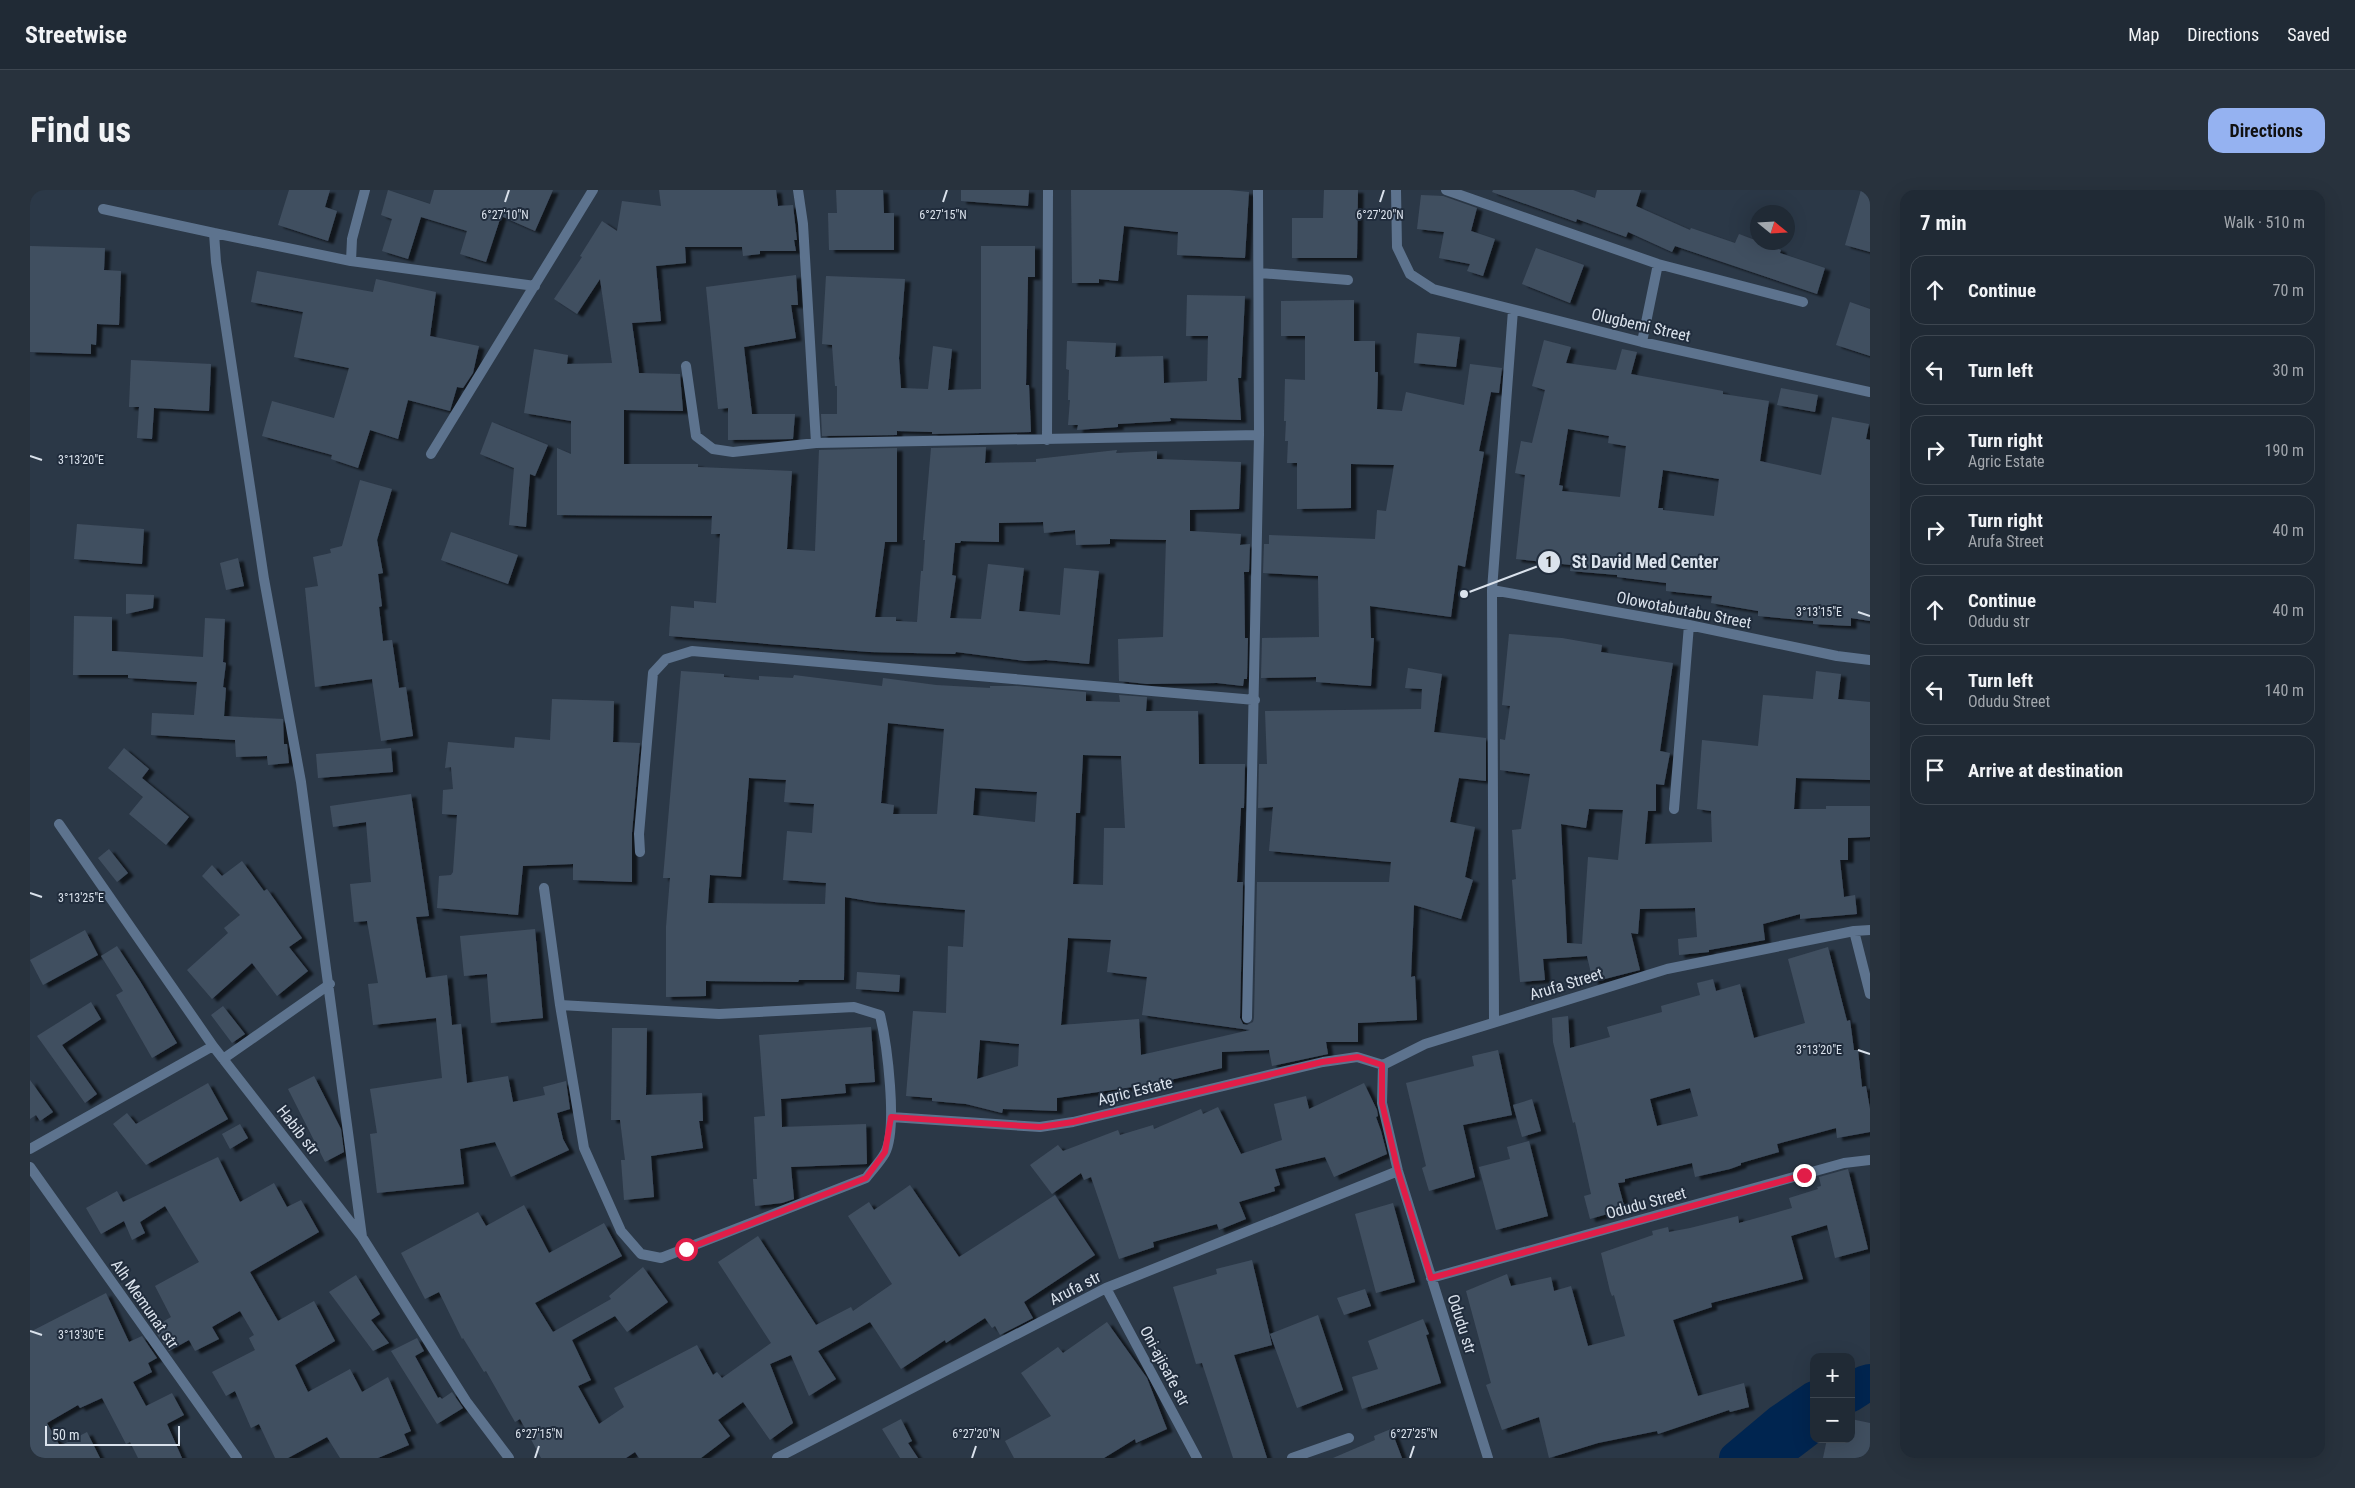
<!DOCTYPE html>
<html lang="en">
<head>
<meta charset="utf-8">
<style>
  :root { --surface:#202a35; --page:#28323d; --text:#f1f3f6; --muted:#a2a7ad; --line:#3d4650; --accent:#95b2f1 }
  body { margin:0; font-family:"Roboto Condensed",sans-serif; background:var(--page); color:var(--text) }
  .controls { position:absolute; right:15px; bottom:15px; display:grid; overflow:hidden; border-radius:10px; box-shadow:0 5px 20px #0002 }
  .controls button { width:45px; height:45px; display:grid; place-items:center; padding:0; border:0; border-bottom:1px solid var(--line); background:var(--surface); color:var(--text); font:25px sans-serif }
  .compass { position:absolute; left:1720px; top:15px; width:45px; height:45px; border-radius:50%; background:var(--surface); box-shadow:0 5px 20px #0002; rotate:108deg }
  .scale { position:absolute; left:15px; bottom:12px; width:135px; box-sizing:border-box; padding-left:5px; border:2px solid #dae2ec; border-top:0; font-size:14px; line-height:18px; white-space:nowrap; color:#dae2ec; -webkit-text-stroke:4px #212d3d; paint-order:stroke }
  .stop { position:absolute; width:15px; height:15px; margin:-11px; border:4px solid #e11d48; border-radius:50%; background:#fff }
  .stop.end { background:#e11d48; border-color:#fff; box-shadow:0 1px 5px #0008 }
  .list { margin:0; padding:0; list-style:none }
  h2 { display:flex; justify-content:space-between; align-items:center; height:65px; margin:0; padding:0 20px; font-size:21px }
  h2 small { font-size:16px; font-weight:400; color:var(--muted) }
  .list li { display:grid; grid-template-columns:32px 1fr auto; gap:15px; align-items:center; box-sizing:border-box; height:70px; margin:0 10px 10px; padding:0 10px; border:1px solid var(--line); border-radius:15px }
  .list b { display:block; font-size:19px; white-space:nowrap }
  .list p { margin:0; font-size:16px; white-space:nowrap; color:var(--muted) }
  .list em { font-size:16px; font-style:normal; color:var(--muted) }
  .icon { flex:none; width:28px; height:28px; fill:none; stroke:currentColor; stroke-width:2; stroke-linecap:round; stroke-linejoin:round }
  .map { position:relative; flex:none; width:1840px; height:1268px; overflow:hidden; border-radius:15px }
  header { display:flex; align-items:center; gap:30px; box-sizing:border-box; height:70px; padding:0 25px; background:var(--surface); border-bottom:1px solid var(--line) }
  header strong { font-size:24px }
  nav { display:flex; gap:28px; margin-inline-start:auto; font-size:18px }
  .intro { display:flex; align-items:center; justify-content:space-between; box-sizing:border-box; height:120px; padding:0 30px }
  h1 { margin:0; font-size:35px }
  .button { padding:12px 22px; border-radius:15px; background:var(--accent); color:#111; font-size:18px; font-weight:700 }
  main { display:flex; gap:30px; padding:0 30px }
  aside { flex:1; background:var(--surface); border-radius:15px; box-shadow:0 5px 20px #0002 }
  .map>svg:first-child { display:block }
</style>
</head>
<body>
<header>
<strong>Streetwise</strong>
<nav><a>Map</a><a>Directions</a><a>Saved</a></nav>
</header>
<div class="intro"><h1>Find us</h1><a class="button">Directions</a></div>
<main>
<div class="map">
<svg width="1840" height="1268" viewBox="0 0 1840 1268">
  <defs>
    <filter id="shadow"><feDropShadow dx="5.5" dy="3" stdDeviation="1" flood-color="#0009"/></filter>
  </defs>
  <rect width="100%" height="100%" fill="#2b3847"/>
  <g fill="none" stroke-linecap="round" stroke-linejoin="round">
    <!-- river -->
    <path stroke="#002550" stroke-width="32" d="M1821,1206L1832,1199L1833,1192L1840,1190
      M1705,1268L1749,1231L1784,1207
      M1742,1268L1784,1236"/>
  </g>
  <!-- building -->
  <path fill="#414f60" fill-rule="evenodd" filter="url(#shadow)" d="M259,0H300L295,17L307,21L298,51L248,35Z
    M358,0L400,14L404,0H523L505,41L471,26L456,72L430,64L437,41L391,27L378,69L352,61L362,29L351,25Z
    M629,0H746L748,16L763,15L767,50H764L766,61H730V64L713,66L712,57H655L656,73L626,76L631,131L602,133L609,183L650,184L653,221L594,220V274H668V277L762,281L757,359L785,361L789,260L867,258V352H855L845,427H866V431L887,432L891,381H893L895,350H893L901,258L956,257L955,273L1006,272V269L1087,260L1086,263L1127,261V269L1211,272L1209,319L1160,320V341L1211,344L1210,355L1220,354L1219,382H1214L1215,448H1218L1217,489H1214L1213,496L1187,493L1117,494L1089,491L1088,449L1133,447L1136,350L1080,349V354L1046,355L1045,340L1014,343L1013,332L969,333V352L931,351L930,353H925L922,385L926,386L920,428L951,429L958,374L994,378L989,421L1030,425L1034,378L1069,381L1059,474L1016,470L995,471L926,462L925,464L839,462L639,446L641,416L664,418V411L686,413L690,344H681L682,326L527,325V258L541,264V231L494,223L504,159L538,165L537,174L582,173L570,89L547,124L524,109L552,67L550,66L572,31L587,41L592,11L631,16Z
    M806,0H853L854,23H864V60H799L798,23H807Z
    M931,0H999L998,16L931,11Z
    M1041,0H1199L1219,2L1215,68L1147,65L1148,42L1094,36L1088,91L1069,89V93H1042Z
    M1294,0H1328L1327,68H1262V28H1293Z
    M1463,0H1543L1565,8L1567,0H1611L1606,16L1660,40L1661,38L1705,53L1709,44L1751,60L1750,63L1795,78L1787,104L1645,56L1642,62L1598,42L1596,47L1547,29L1546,32L1462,2Z
    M1831,0H1840V62L1815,55Z
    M1391,5L1413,6L1447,18L1441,41L1465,49L1453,86L1437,81L1440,74L1409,68L1414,42L1387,39Z
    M0,56L75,58L74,80L91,81L89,135L67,134L66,155L61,154V164L0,162Z
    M951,56H1005V87H998L996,195H999L1001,242L902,244V242L867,241V245L792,246L791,224H807V196H805L802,155L792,154L796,86L875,89L869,168L871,198L898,199L903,156L922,159L918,200L951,199Z
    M1506,58L1554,75L1540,113L1492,94Z
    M227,81L343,102L346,89L406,102L400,146L449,156L443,183L433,198L427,197L420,221L378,210L368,249L340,240L328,278L301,269L302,265L232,246L242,211L304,228L319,178L264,167L273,122L221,112Z
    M766,85L768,115H761L766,148L714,157L722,224H765L763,249L698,250V218L688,219L676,97Z
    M1157,105L1215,106L1211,188H1208L1211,230L1140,228L1141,231L1088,234V237L1047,240L1048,235H1038L1040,210H1038L1039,180L1036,179L1037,151L1086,153L1085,167L1133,166L1134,193L1177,191L1178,146H1156Z
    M1324,110V151H1345V182H1348L1347,219L1372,221L1376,202L1434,215L1440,174L1472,178L1469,203L1461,202L1449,261L1454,262L1435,377L1428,375L1421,427L1340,416L1341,448H1344L1341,496L1286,492V487L1231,488L1232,448L1289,447L1288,386L1233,383L1234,354H1239V345L1345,349L1347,320L1356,321L1364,275L1321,274V318L1267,319V273H1257L1258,251H1255L1256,231H1254L1255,189L1275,190V146H1251V111Z
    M1820,112L1840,119V166L1806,155Z
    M1387,143L1430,147L1426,177L1384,173Z
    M1514,150L1541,157L1536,173L1586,180L1592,159L1607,162L1601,184L1693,201V204L1739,211L1730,271L1791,285L1802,227L1839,234L1836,249L1840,250V431L1821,428V436L1783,434V431L1728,426V421L1681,413L1682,406L1636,401V393L1587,387V385L1540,381L1541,375L1486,369L1495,285L1485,283L1491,251L1502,253L1515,200L1502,196ZM1538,239L1579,246L1578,253L1596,256L1590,307L1532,301L1533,296L1529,295ZM1633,280L1689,289L1684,326L1633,320V318H1628Z
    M101,170L181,174L179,221L124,218L122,249L107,248L109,217H99Z
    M1751,198L1788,205L1785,222L1747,215Z
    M462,232L518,255L505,286L500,284L496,337L479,335L484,278L450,264Z
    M330,290L362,299L347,350L353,383L348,384L352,416L349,417L353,451L362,450L369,498L376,497L383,546L351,551L342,489L285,497L275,398L288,396L283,367L301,363L300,359L312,356Z
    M47,334L114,339L112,374L44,369Z
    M421,342L488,365L478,394L411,370Z
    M208,368L214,396L196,400L190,373Z
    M96,404L124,405L123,418L96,424Z
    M44,426L82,427V461L173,467L175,428L195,429L193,472L196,473L193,497L196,498L194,526L253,529L254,554H257L259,573L238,575L237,566L206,567L205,550L121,545L122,523L164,525L167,492L98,488V485H43Z
    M1479,444L1532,448L1572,455L1571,462L1643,473L1630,561L1640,563L1634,595L1626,594V621H1618L1615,654L1682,652L1681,621L1667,619L1672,550L1728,556L1733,505L1783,509L1786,481L1811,484L1808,509L1840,512V590L1766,588L1764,619H1796V616H1840V647L1818,648V670H1810L1814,707L1825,705L1827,724L1770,729V724L1733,734L1735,750L1679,760V762L1649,765L1648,749L1667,747L1665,718L1610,719L1608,744L1601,743L1610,780L1563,792L1557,766L1513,769L1515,790L1490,792L1482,690L1486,689L1482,640L1491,639L1500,584L1470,580V549L1475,550L1480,516L1472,515ZM1559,619L1593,620L1588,670L1558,667L1552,754L1537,753L1531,634L1556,638Z
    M1378,478L1412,484L1404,542L1456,548V591L1429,588L1420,632L1445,637L1435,687L1443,690L1431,729L1384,715L1381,787L1385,786L1387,830L1328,833V852H1296L1298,864L1242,876L1239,860L1192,862V878L1123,894L1027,908V921L973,919L972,923L936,914L902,911V908L876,906L883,821L916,823L918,756L933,757L935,720L844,712L815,707L814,790H769L768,792L676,791V806L636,807V737L640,688H633L651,481L694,484V487L729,490V486L763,488L764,485L852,496L853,488L906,495L960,498V496H987L1056,502V511L1090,512L1089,505L1117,507L1116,521H1168L1169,574H1215L1214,618H1211L1207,692H1213L1210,828L1213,834L1217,835L1223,832L1224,828L1227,692H1359L1361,672L1239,661L1243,617L1228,618L1229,574H1237L1235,521L1391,519L1392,499L1375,498ZM858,533L914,539L907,624H863L864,615L851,613ZM1053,565L1091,566L1095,638H1074L1073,695L1043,694L1046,623H1050ZM719,588L756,590L754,612L784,614L782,643L757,641L753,690L796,693L795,714L678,713L680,685L711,687ZM945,598L1007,602L1005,632L943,625ZM1038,748L1081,750L1077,782L1117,787L1112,825L1220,840L1111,865L1109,829L1031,835ZM950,850L989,854L988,876L947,889Z
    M522,509L584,511L583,552L610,553L602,643V692L543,690V674L493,676L488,725L407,718L409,686L421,685L423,682L427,625L412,624L413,600L423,599L421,577L415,578L418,552L484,558L485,547L520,550Z
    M94,558L119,579L112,588L159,627L136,655L99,624L113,607L78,578Z
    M361,558L363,582L288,588L286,564Z
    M381,604L399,726L386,727L396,788L417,785L422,835L431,834L437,893L478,886L483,912L515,905L513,897L536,891L540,919L527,923L533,949L539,960L481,987L465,952L430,959L434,994L347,1003L340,944L347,943L340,899L412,888L406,828L343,835L338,794L348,793L337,731L324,732L320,694L341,692L336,632L303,637L300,616Z
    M79,659L98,683L87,692L68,668Z
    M212,671L234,701L237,699L272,748L259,757L278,781L247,806L222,773L182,809L157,780L198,743L194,738L210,725L172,686L182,675L192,686Z
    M505,739L513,828L461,833L457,784L434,786L430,746Z
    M55,740L68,765L13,795L0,770Z
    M87,756L110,791L147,853L122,868L86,805L93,801L71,766Z
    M1798,757L1817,831L1820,830L1824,860H1828L1832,897L1836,896L1840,919V942L1807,948L1806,938L1747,954L1749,962L1711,973V975L1700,979L1665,987L1662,973L1595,989V992L1588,993L1595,1019L1560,1029L1554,1006L1561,1004L1545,932L1543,933L1523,852L1522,828L1538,826L1540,858L1580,847L1577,837L1632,822L1631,816L1670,805L1667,793L1683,789L1686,801L1710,794L1724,848L1775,833L1758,769ZM1660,898L1668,926L1627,936L1620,909Z
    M827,782L870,785L869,802L826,799Z
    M61,812L71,829L32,855L67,904L55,913L7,846Z
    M193,816L215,844L202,853L181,825Z
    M841,837L845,892L815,894L816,903L751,909L752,937L836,934L837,974L761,977L764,1009L752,1013L725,1016L723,989H727L724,927L735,926L729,845Z
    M582,838H617L616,905L672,903L673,931H669L673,958L621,966L624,1007L594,1010L591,970H595L590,930H581Z
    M1468,860L1482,925L1433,935L1445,987L1399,1001L1392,978L1396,976L1376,893L1444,876L1442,866Z
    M284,886L311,939L314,962L295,972L258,899Z
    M0,890L23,922L10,931L6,925L0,929Z
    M178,893L198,929L116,975L83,934L97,923L106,934Z
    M1334,893L1347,920L1348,926L1346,927L1351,941L1357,964L1304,987L1295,967L1245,979L1250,995L1244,997L1245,1001L1209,1012L1216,1029L1189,1040L1187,1034L1123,1052L1124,1057L1089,1069L1061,987L1054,990L1051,983L1022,1004L1000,975L1028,955L1033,961L1088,940L1090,945L1123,935L1124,939L1171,919L1173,924L1188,917L1211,964L1252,950L1244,914L1276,906L1279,919Z
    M1502,909L1511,941L1492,947L1483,915Z
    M210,934L218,948L200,959L192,944Z
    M1499,951L1518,1026L1466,1040L1449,977L1480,969L1477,957Z
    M188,967L210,1012L244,993L257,1017L271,1010L289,1042L220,1082L248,1131L284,1111L305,1151L265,1175L278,1202L320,1179L332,1202L358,1187L381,1241L374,1244L379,1255L348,1268H310L297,1247L258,1268H245L229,1234L221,1238L205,1201L196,1206L182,1182L225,1160L219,1148L224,1145L210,1121L182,1137L189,1149L165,1161L159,1150L139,1161L124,1140V1137L141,1127L125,1096L169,1072L135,1016L110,1032L115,1043L102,1050L94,1031L71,1044L56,1018L87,1001L93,1012Z
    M1818,979L1838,1059L1805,1068L1797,1035L1761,1046L1773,1089L1681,1113L1682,1117L1643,1130L1668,1206L1714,1193L1719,1217L1700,1222L1699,1220L1628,1244L1627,1241L1568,1253L1519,1268L1509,1227L1472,1240L1456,1195L1461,1193L1436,1101L1477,1084L1481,1096L1521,1087L1524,1101L1541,1096L1558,1156L1595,1146L1584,1105L1582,1106L1580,1101L1571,1063L1623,1045L1622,1041L1638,1037L1639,1042L1660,1038L1708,1026L1709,1033L1762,1018L1759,1008L1788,999L1787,997L1791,996L1789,987Z
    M880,995L929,1067L1025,1005L1065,1065L994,1112L1003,1128L970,1145L965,1136L962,1138L955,1128L916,1153L915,1150L871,1179L840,1132L788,1161L806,1189L779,1206L761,1165L740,1174L763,1233L740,1250L713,1212L688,1230L700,1246L671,1268H609L605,1262L596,1268H511L490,1229L485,1232L456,1181L454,1182L433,1148L432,1149L409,1102L395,1109L371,1063L448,1022L456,1036L494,1015L519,1063L574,1033L592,1066L505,1113L523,1142L581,1109L579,1106L613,1077L638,1112L597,1142L585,1126L542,1150L561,1190L548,1196L569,1234L594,1217L584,1198L667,1155L683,1185L687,1182L692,1188L741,1153L688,1072L728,1046L786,1135L821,1117L823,1121L862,1094L818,1026L839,1012L844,1020Z
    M1363,1013L1385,1092L1346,1103L1325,1024Z
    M1222,1070L1242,1155L1204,1165L1237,1268H1203L1172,1173L1166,1174L1143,1097L1187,1084L1186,1079Z
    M326,1085L350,1124L341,1130L359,1153L343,1161L299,1102Z
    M1335,1099L1341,1116L1314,1125L1307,1108Z
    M76,1103L99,1152L112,1146L127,1168L118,1173L122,1182L103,1192L116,1216L142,1203L154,1225L137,1234L152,1268H108L100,1252L96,1254L72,1208L50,1218L48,1215L17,1233L30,1256L57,1242L70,1268H0V1142Z
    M1288,1125L1313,1200L1267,1218L1240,1144Z
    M1393,1129L1399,1144L1396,1145L1411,1193L1332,1219L1322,1187L1348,1179L1338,1151Z
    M1077,1132L1117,1188L1137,1239L1106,1253L1105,1249L1074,1268H984L975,1251L1021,1226L991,1183L1028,1157L1033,1163Z
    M387,1148L394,1161L385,1166L408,1208L410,1207L412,1209L422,1202L433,1218L407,1234L361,1161Z
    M871,1229L882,1251L878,1253L888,1268H870L852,1239Z
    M1821,1229L1840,1233V1268H1793L1797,1249H1821Z
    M1361,1239L1372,1268H1303L1345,1250L1344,1246Z"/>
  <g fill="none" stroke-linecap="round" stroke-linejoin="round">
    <!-- street -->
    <path stroke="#5d738e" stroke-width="10" d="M768,0L773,34L786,253
      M1366,0L1367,57L1380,84L1403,99L1612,152L1840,202
      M1416,0L1628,74L1773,112
      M73,19L184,43
      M321,71L322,49L335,0
      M1230,83L1318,90
      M1612,152L1628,74
      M656,176L666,246L683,259L703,262L786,253L1229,245
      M1017,250L1018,0
      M401,264L563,0
      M1462,400L1659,435L1807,466L1840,470
      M1644,619L1659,435
      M29,634L183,856L332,1047L436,1211L479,1268
      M610,662L609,644L623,483L636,469L662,461L1225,510
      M514,698L530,815L554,958L591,1041L611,1064L631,1068L836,988C842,980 850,972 855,963C868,938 857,854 850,825L824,817L689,824L530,815
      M1824,741L1840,804
      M1217,828L1229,245L1228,0
      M1464,832L1462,400L1483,120
      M193,869L300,794
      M861,927L1010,937L1043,932L1293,872L1327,867L1353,875
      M0,959L183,856
      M0,977L207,1268
      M332,1047L271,592L234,389L186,72L184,43L321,71L505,96
      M1401,1088L1814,973L1840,970
      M1076,1098L1167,1268
      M747,1268L1076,1098L1368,981
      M1262,1268L1319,1248
      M1458,1268L1368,981L1352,913L1353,875L1395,854L1637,779L1824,741L1840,740"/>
  </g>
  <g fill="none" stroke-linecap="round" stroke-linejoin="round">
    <!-- route -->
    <path stroke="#e11d48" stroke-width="6" d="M656,1059L836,988L855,962L861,927L1010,937L1043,932L1292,872L1328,867L1352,875V913L1368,981L1401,1088L1774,985"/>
  </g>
  <!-- ticks -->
  <path fill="none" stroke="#dae2ec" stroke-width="2" d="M475,12L479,0M913,12L917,0M1350,12L1354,0M0,266L12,270M1828,422L1840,426M0,703L12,707M1828,860L1840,864M0,1141L12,1145M505,1268L509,1256M942,1268L946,1256M1380,1268L1384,1256"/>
  <g text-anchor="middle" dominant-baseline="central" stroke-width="4" stroke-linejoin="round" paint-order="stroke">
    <!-- street labels -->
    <g font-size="16" fill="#dae2ec" stroke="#212d3d">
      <text transform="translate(1611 135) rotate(13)">Olugbemi Street</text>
      <text transform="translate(1654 420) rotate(11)">Olowotabutabu Street</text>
      <text transform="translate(1536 794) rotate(-17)">Arufa Street</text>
      <text transform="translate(1105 901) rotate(-14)">Agric Estate</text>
      <text transform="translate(268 940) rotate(52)">Habib str</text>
      <text transform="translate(1616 1013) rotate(-15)">Odudu Street</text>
      <text transform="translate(1045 1098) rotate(-27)">Arufa str</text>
      <text transform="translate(115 1114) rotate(55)">Alh Memunat str</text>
      <text transform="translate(1432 1134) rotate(72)">Odudu str</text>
      <text transform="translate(1135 1176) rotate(62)">Oni-ajisafe str</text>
    </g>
  </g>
  <g font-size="12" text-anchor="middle" fill="#dae2ec" stroke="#212d3d" stroke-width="4" stroke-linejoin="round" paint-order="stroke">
    <text x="475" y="29">6°27'10"N</text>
    <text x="913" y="29">6°27'15"N</text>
    <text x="1350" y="29">6°27'20"N</text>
    <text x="51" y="274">3°13'20"E</text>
    <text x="1789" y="426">3°13'15"E</text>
    <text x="51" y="712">3°13'25"E</text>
    <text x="1789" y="864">3°13'20"E</text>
    <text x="51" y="1149">3°13'30"E</text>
    <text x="509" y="1248">6°27'15"N</text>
    <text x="946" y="1248">6°27'20"N</text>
    <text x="1384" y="1248">6°27'25"N</text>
  </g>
  <!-- callouts -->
  <path fill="none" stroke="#dae2ec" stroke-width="2" d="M1434 404L1519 372"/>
  <g fill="#dae2ec" stroke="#212d3d" stroke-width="2">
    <circle cx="1434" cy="404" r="5"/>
    <circle cx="1519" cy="372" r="12"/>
  </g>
  <g font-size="15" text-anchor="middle" font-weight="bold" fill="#111">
    <text x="1519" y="377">1</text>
  </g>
  <g font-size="18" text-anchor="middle" font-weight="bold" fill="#dae2ec" stroke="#212d3d" stroke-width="4" stroke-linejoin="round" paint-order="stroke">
    <text x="1615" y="378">St David Med Center</text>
  </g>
</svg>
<div class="controls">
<button>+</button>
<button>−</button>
</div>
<svg class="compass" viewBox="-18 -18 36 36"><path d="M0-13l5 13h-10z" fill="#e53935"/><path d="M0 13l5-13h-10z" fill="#a2a7ad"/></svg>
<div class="scale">50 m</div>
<div class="stop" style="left:656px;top:1059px"></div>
<div class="stop end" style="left:1774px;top:985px"></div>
</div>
<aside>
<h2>7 min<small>Walk · 510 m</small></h2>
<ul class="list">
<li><svg class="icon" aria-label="ahead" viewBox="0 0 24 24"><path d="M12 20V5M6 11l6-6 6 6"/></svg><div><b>Continue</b></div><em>70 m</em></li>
<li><svg class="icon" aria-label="left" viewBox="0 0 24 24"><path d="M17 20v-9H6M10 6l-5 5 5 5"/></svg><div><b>Turn left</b></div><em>30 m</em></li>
<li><svg class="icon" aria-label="right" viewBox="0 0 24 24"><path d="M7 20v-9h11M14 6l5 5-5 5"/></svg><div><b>Turn right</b><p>Agric Estate</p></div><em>190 m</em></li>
<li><svg class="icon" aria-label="right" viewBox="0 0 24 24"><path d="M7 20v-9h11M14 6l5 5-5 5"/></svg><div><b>Turn right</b><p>Arufa Street</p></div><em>40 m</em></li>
<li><svg class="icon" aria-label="ahead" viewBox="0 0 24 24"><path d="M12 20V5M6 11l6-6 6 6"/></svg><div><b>Continue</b><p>Odudu str</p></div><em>40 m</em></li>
<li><svg class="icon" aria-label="left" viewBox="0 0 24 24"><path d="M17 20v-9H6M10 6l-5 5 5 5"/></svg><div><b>Turn left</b><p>Odudu Street</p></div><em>140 m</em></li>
<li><svg class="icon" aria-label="arrive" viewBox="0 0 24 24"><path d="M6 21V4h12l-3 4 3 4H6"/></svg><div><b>Arrive at destination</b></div></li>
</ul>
</aside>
</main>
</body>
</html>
